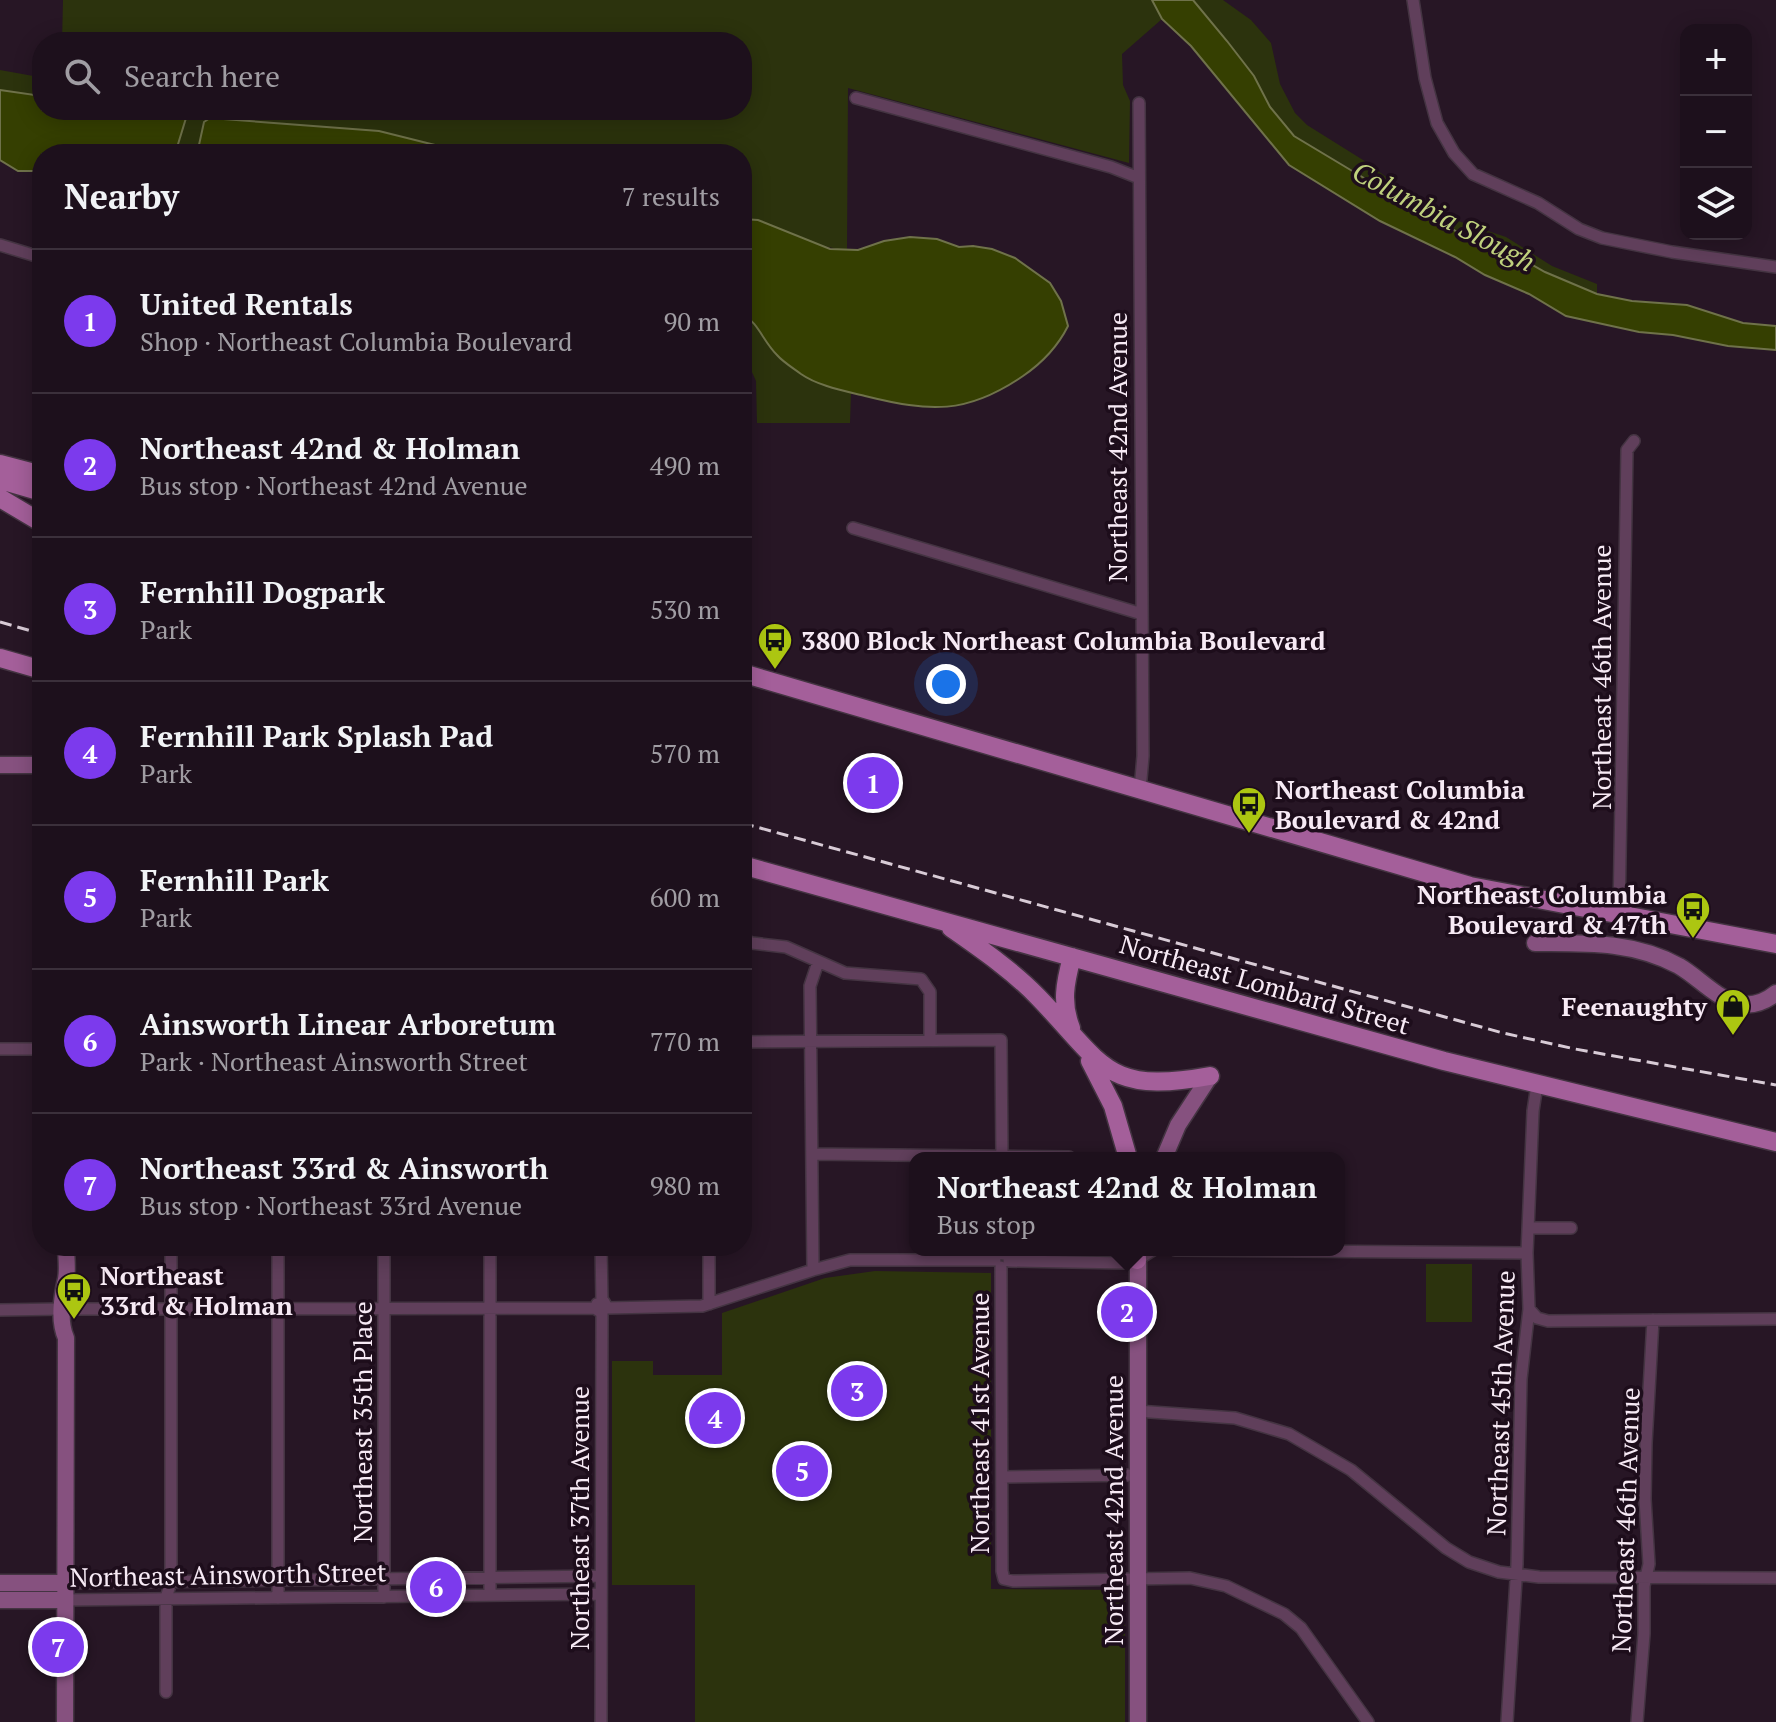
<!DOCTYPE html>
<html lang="en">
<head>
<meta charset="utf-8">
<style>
  :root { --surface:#1d101c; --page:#2a1e29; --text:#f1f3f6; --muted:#a09da3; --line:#3b303b; --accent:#7c3aed }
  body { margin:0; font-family:"PT Serif",serif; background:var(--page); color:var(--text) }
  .controls { position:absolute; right:24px; top:24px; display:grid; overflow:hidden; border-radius:16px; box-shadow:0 4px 20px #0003 }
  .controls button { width:72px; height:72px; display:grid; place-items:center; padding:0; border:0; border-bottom:2px solid var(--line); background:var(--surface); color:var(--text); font:40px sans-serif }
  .you { position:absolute; left:946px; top:684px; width:28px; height:28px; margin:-20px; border:6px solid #fff; border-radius:50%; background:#1a73e8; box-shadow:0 0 0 12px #1a73e833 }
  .badge { display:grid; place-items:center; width:52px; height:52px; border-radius:50%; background:var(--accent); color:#fff; font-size:26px; font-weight:700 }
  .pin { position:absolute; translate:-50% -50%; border:4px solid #fff; box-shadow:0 2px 8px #0006 }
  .popup { position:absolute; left:909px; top:1152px; width:436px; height:104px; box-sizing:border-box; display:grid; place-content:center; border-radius:16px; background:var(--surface); filter:drop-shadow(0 2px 6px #0005); font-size:26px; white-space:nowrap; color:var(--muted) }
  .popup b { font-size:30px; color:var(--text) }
  .popup::after { content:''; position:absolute; left:50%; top:100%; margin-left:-16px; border:16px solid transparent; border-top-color:var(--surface) }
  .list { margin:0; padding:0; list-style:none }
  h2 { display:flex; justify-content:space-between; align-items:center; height:104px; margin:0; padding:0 32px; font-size:34px }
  h2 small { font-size:26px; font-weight:400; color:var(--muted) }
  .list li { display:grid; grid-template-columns:52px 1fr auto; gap:24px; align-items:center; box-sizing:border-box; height:144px; padding:0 32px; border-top:2px solid var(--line) }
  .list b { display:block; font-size:30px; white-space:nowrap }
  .list p { margin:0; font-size:26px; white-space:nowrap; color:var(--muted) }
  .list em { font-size:26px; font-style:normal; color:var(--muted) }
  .icon { flex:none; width:44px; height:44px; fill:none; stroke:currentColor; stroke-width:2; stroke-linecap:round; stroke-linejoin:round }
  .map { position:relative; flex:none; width:1776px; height:1722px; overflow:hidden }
  .search { position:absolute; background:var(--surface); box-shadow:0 4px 20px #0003; left:32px; top:32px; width:720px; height:88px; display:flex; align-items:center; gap:20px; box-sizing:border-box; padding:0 28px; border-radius:32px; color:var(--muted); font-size:30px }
  .panel { position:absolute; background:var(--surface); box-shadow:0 4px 20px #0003; left:32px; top:144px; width:720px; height:1112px; border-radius:32px }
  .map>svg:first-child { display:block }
</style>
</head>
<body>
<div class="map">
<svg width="1776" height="1722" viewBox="0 0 1776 1722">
  <rect width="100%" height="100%" fill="#271625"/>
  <!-- green -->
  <path fill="#2c330d" d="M63,0H1152L1162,19L1122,54L1123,85L1130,101L1129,163L848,88L847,250C811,248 779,222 742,219V154H493L435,145L379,131L210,118L197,154H175L186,118L182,110H742V42H62Z
    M1193,0H1223L1251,20L1271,43L1280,84L1295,113L1307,125L1363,160L1437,214L1506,237L1552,266L1597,284V294L1545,272L1497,245L1474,241L1294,136L1270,107L1254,76L1227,41Z
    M0,70L39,77L42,72V96L0,90Z
    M742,313C759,324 764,342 778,356C799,376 824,383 851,392L850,423H757L756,381L742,350Z
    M1426,1264H1472V1322H1426Z
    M875,1271L991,1273V1589L1125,1590V1722H695V1585H612V1361H653V1375H722V1313L825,1278Z"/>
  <!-- water -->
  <path fill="#353f01" stroke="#6f724a" stroke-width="2" d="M1152,0H1193L1227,41L1254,76L1270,107L1294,136L1424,214L1474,241L1497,245L1545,272L1597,294L1632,301L1687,305L1743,323L1776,326V350L1728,346L1673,335L1639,332L1566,316L1529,294L1485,275L1455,257L1380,221L1289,165L1191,46L1162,19Z
    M0,90L42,96V110H182L186,118L175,154H42V171H18L0,160Z
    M210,118L379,131L435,145L493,154H197L204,122Z
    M742,219L758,220L830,249L858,250L884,241L910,237L937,239L959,247L973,246L992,249L1015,258L1050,283L1061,301L1068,326C1058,346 1042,363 1023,376C966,415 930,412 865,396C845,391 818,386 801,374C793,368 783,362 777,355C763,341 759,324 742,313Z"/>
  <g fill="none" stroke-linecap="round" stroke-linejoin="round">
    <!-- street casing -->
    <g stroke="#443442" stroke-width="14">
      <path id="street" d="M1413,0L1425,78L1437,123L1454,153L1473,174L1538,203L1579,229L1602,238L1672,252L1776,267
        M856,98L1111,167L1139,178
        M1139,103L1143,756L1140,790
        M0,245L33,255
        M853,528L1142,614
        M1619,915L1627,450L1634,441
        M742,939L752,943L786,947L845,973L921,979L930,992V1040
        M742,1042L1001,1040L1002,1158
        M0,1049H42
        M812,1154L1069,1157
        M1530,1228H1571
        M601,1246L602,1302
        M709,1246V1304
        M1003,1250V1254
        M1175,1250L1527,1253
        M1009,1261L1126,1263L1137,1260L1153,1250
        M1001,1267L1002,1571L1004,1579L1013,1581L1190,1578L1226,1586L1284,1614L1301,1628L1368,1722
        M813,1270L810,986L818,962
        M171,1302V1246
        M70,1309H164
        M178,1309L596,1308
        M1529,1309L1537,1318L1548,1321L1776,1319
        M0,1310L62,1309
        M1137,1411L1235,1418L1289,1434L1351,1470L1446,1548L1469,1562L1499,1572L1539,1577L1776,1578
        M1002,1477L1137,1475
        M65,1583L601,1576
        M490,1595V1246
        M384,1597V1246
        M278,1598V1246
        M65,1600L601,1594
        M166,1692V1598L171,1582V1316
        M601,1722L602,1313L596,1309L597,1304L604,1302L607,1308L702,1306L813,1270L850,1260H995
        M1507,1722L1517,1564L1521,1379L1529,1309L1527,1253L1533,1111L1537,1085
        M1637,1722L1644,1634V1586L1649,1564L1645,1499L1646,1443L1653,1320"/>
    </g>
    <!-- secondary casing -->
    <g stroke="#443442" stroke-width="19">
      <path id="secondary" d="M0,765H42
        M1535,943C1586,943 1633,941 1679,966C1698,977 1715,997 1736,1003C1751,1007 1765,1002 1776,993
        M1164,1158L1178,1125L1210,1076
        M0,1583H65
        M0,1600H65
        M65,1722L66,1338C58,1320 62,1297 66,1279C68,1269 66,1256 66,1246
        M1138,1722V1250"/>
    </g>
    <!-- primary casing -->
    <g stroke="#443442" stroke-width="21">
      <path id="primary" d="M0,464L42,475
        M0,480L42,492
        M0,498L42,523
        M0,658L42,670
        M742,673L1470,886L1776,944
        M742,865L1444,1061L1776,1142
        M951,928C981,949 1013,971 1038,997C1104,1065 1105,1095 1210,1076
        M1071,1028C1061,1003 1065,983 1072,957
        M1090,1061L1113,1106L1128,1158
        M1136,1250L1137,1260"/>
    </g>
    <!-- street -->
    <use href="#street" stroke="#603f5b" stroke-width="11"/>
    <!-- secondary -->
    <use href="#secondary" stroke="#86517f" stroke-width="16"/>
    <!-- primary -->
    <use href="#primary" stroke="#a45f9a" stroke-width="18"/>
    <!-- rail -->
    <path stroke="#d8cbd6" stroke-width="3" stroke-dasharray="12 6" stroke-linecap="butt" d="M0,622L42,634
      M742,823L1503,1033L1575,1049L1776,1085"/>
  </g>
  <!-- icons -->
  <defs>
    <g id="bus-pin" transform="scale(1.8)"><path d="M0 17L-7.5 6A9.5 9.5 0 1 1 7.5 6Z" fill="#acc611" stroke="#1d0d1b"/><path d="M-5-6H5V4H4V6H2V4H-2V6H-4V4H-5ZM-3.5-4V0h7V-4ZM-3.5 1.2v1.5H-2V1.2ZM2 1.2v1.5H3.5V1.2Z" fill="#111"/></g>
    <g id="shop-pin" transform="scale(1.8)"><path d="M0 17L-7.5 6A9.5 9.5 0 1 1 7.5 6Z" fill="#acc611" stroke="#1d0d1b"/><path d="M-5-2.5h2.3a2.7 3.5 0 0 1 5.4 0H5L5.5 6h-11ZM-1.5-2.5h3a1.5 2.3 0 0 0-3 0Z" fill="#111"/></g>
  </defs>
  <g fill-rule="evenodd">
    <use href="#bus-pin" x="775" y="640"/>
    <use href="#bus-pin" x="1249" y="804"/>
    <use href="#bus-pin" x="1693" y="909"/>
    <use href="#shop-pin" x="1733" y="1006"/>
    <use href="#bus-pin" x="74" y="1290"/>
  </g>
  <g text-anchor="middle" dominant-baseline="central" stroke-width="7" stroke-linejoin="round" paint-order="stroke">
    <!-- street labels -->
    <g font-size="26" fill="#f7eaf5" stroke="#1d0d1b">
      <text transform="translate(1117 447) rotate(-90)">Northeast 42nd Avenue</text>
      <text transform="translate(1601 677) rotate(-90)">Northeast 46th Avenue</text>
      <text transform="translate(1265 984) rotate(16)">Northeast Lombard Street</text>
      <text transform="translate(1500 1403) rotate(-88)">Northeast 45th Avenue</text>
      <text transform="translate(362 1422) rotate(-90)">Northeast 35th Place</text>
      <text transform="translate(979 1423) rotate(-90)">Northeast 41st Avenue</text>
      <text transform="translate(1113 1510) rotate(-90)">Northeast 42nd Avenue</text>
      <text transform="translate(579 1518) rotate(-90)">Northeast 37th Avenue</text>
      <text transform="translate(1625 1520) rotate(-88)">Northeast 46th Avenue</text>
      <text transform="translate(228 1574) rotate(-1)">Northeast Ainsworth Street</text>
    </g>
    <!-- poi labels -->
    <g font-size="26" font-weight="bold" fill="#f7eaf5" stroke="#1d0d1b" text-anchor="start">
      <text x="801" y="640">3800 Block Northeast Columbia Boulevard</text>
      <text x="1275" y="789">Northeast Columbia<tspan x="1275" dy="30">Boulevard &amp; 42nd</tspan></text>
      <text x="1667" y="894" text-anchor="end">Northeast Columbia<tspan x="1667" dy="30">Boulevard &amp; 47th</tspan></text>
      <text x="1707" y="1006" text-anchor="end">Feenaughty</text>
      <text x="100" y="1275">Northeast<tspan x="100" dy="30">33rd &amp; Holman</tspan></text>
    </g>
    <!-- water labels -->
    <g font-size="28" font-style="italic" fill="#bfd17d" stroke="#1d0d1b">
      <text transform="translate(1444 216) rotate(28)">Columbia Slough</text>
    </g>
  </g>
</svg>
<div class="controls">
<button>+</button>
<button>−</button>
<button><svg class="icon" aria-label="layers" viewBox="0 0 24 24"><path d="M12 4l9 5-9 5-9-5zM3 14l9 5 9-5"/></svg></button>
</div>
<div class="you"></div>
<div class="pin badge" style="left:873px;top:783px">1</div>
<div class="pin badge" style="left:1127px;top:1312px">2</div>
<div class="popup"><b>Northeast 42nd &amp; Holman</b>Bus stop</div>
<div class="pin badge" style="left:857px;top:1391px">3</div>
<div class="pin badge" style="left:715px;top:1418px">4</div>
<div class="pin badge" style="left:802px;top:1471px">5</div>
<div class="pin badge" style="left:436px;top:1587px">6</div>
<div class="pin badge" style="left:58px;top:1647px">7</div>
<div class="search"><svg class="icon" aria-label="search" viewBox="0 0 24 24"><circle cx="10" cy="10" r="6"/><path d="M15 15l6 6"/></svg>Search here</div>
<section class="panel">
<h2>Nearby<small>7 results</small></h2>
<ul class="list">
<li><span class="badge">1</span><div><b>United Rentals</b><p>Shop · Northeast Columbia Boulevard</p></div><em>90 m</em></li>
<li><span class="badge">2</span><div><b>Northeast 42nd &amp; Holman</b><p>Bus stop · Northeast 42nd Avenue</p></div><em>490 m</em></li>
<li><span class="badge">3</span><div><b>Fernhill Dogpark</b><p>Park</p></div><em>530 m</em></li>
<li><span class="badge">4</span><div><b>Fernhill Park Splash Pad</b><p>Park</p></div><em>570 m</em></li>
<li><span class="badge">5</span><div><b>Fernhill Park</b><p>Park</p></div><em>600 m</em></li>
<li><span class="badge">6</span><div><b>Ainsworth Linear Arboretum</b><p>Park · Northeast Ainsworth Street</p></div><em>770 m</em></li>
<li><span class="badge">7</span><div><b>Northeast 33rd &amp; Ainsworth</b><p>Bus stop · Northeast 33rd Avenue</p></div><em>980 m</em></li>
</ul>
</section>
</div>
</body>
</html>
